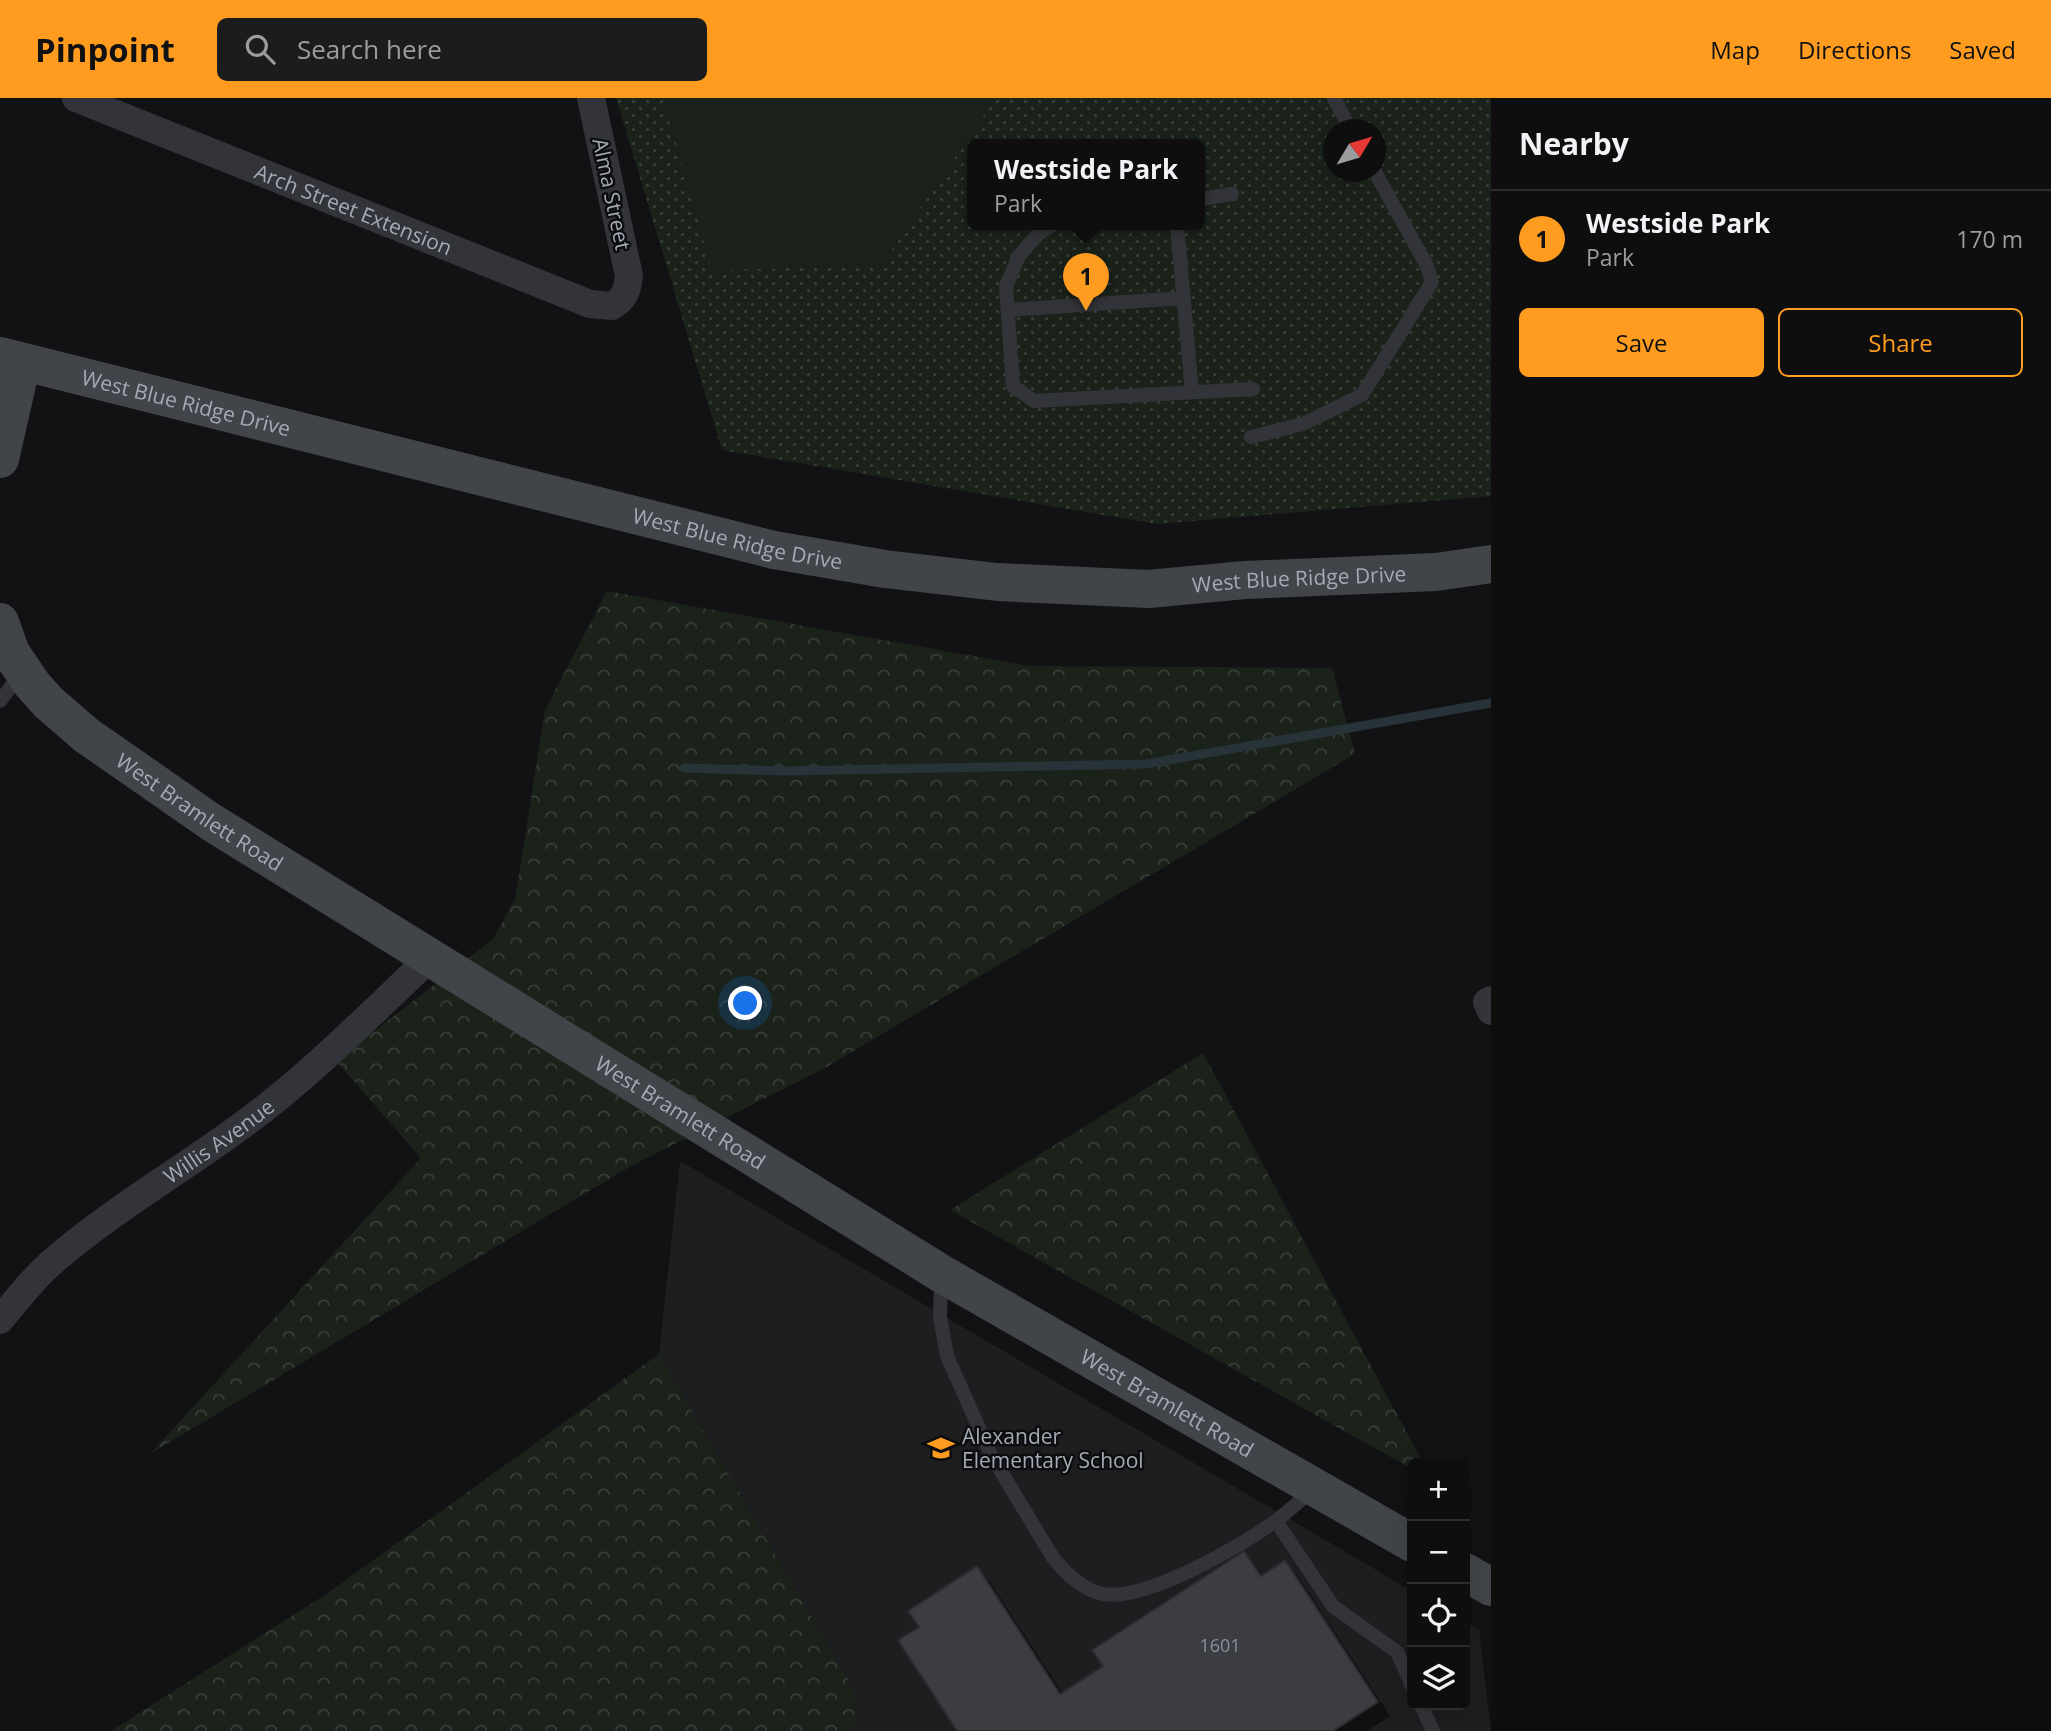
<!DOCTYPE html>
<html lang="en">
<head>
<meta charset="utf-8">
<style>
  :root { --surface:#0e0e0f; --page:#1c1c1d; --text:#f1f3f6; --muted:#9b9c9e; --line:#2e2e2f; --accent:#ff9c1f }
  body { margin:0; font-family:"Open Sans",sans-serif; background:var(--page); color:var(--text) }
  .controls { position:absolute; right:21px; bottom:21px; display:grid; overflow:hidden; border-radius:10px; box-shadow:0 7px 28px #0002 }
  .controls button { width:63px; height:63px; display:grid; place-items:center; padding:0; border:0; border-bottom:2px solid var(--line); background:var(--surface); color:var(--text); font:35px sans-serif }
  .compass { position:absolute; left:1323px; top:21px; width:63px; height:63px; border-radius:50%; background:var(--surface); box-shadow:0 7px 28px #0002; rotate:52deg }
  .you { position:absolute; left:746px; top:906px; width:24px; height:24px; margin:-18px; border:5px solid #fff; border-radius:50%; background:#1a73e8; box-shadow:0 0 0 10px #1a73e833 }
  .badge { display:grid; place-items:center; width:46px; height:46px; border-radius:50%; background:var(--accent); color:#111; font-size:23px; font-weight:700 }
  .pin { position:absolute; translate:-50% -58px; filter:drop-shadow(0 2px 4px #0008) }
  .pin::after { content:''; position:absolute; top:37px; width:24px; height:21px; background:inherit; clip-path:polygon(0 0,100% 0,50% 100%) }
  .popup { position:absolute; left:967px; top:41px; width:238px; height:91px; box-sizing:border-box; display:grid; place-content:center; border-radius:10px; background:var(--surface); filter:drop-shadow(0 2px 5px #0005); font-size:23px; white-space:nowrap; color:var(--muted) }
  .popup b { font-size:26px; color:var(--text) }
  .popup::after { content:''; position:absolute; left:50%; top:100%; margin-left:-14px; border:14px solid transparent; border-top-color:var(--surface) }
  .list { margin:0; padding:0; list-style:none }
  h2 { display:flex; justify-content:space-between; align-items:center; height:91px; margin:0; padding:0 28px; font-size:30px }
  h2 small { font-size:23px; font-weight:400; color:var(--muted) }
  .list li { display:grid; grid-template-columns:46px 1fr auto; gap:21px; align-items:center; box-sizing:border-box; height:98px; padding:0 28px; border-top:2px solid var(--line) }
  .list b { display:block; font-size:26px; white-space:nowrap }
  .list p { margin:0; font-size:23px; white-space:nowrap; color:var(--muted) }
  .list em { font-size:23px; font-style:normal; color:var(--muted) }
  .actions { display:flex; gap:14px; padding:21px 28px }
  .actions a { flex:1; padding:16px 0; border:2px solid var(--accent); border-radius:10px; text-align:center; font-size:24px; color:var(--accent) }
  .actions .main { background:var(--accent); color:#111 }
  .icon { flex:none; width:38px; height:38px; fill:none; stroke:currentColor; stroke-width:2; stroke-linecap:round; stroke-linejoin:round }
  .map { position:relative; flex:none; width:1491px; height:1633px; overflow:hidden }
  header { display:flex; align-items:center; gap:42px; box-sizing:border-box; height:98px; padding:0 35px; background:var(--accent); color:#111 }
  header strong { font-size:33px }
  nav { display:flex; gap:38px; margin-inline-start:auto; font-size:24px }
  .search { width:490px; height:63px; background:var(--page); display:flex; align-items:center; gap:18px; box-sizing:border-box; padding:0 24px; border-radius:10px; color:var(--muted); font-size:26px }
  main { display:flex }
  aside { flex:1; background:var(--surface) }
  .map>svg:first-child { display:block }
</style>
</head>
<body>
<header>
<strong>Pinpoint</strong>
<div class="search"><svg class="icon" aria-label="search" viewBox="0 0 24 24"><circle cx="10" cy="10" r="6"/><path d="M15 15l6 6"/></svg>Search here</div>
<nav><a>Map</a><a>Directions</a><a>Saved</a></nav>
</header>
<main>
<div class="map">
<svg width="1491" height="1633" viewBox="0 0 1491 1633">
  <defs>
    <pattern id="grass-dots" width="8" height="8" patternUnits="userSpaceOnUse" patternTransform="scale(1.75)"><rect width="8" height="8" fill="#1a221a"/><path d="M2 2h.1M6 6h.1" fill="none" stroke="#383f39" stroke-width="1.8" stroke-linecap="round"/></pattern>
    <pattern id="forest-crowns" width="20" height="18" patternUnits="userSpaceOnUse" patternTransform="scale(1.75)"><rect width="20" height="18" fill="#1a221a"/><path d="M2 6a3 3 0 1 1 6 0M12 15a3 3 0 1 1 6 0" fill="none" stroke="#383f39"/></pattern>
  </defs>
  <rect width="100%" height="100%" fill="#121214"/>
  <!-- built -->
  <path fill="#1e1e21" d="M680,1063L1412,1493V1607H1465V1524L1479,1532L1491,1633H855L854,1592L659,1256Z"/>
  <!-- grass -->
  <path fill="url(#grass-dots)" fill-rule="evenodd" d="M616,0H1491V398L1157,426L722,352ZM1334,32H1376V74H1334ZM972,47H1200V127H972Z"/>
  <!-- forest -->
  <path fill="url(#forest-crowns)" d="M607,493L1029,568L1332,570L1355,656L823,971L629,1069L150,1356L421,1060L336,963L493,841L515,801L545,612Z
    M1203,955L1423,1365H1412V1371L950,1112Z
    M659,1256L854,1592L855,1633H111L325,1497Z"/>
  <!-- pitch -->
  <path fill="#1a221a" d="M663,0H989L984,17L882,166L712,173Z"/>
  <!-- shadow -->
  <path fill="#0007" d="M1244,1455L1264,1478L1285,1464L1298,1478L1390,1618L1367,1633H959L921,1529L977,1471L990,1484L1063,1596L1105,1569Z"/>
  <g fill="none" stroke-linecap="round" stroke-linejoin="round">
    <!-- stream -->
    <path stroke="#273339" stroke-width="9" d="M684,670L785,673L1146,666L1491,605"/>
  </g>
  <!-- building -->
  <path fill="#3c3d42" stroke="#2c2c30" stroke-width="2" d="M1244,1453L1261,1478L1285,1462L1378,1604L1333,1633H957L898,1542L919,1529L908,1513L977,1468L1060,1596L1103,1568L1092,1552Z"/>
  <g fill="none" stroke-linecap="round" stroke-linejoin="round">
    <!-- lane -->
    <path stroke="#333439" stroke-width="14" d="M1334,0L1351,32
      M1200,101L1232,96
      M1052,127L1038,136L1019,158L1006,188L1013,288L1034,303L1253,291
      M1177,127L1192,294
      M1008,212L1183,200
      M1251,339L1303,326L1362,297L1432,184L1426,166L1375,74
      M0,603L22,574
      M941,1181L940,1219L947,1258L991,1357L1052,1458C1064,1474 1083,1492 1103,1496C1145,1504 1243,1447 1277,1422C1290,1412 1302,1401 1314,1391
      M1276,1423L1333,1508L1397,1554L1412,1588
      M1421,1607L1433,1633"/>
    <!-- street -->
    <g stroke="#333439" stroke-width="28">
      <path id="s1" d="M76,0L590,206L612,208C625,200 627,193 629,178L591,0"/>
      <path d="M1491,902L1487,904L1491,913"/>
      <path id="s2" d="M0,1222C18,1200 36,1177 58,1159C116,1110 183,1071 244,1026C311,977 370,916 431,859"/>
    </g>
    <!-- secondary -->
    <g stroke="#414449" stroke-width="38">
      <path id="s3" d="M0,258L774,452L885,471L997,484L1148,491L1245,482L1436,474L1491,466"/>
      <path d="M0,361L22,264"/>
      <path id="s4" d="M0,524L11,555L32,586L48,604L86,637L211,724L942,1176L1412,1445"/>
      <path d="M1465,1474L1491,1489"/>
    </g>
  </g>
  <!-- icons -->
  <defs>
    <g id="school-bare" transform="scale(2.1)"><path d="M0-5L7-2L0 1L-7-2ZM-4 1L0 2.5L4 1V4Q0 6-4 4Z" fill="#ff9c1f" stroke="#0d0d0f" stroke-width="2.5" paint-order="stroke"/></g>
  </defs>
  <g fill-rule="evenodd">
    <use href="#school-bare" x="941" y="1350"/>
  </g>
  <g text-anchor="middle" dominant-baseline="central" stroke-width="5" stroke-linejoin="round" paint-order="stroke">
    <!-- number labels -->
    <g font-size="18" fill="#888f99">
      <text x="1220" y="1547">1601</text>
    </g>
    <!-- street labels -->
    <g font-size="21" fill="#a2aab6" stroke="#0d0d0f">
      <text transform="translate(612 96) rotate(78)">Alma Street</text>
      <text stroke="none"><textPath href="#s1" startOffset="299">Arch Street Extension</textPath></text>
      <text stroke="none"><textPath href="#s3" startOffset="192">West Blue Ridge Drive</textPath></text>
      <text stroke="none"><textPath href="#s3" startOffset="760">West Blue Ridge Drive</textPath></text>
      <text stroke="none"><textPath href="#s3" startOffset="1326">West Blue Ridge Drive</textPath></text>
      <text stroke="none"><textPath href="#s4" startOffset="282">West Bramlett Road</textPath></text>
      <text stroke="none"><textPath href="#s4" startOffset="849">West Bramlett Road</textPath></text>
      <text stroke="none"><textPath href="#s2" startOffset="284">Willis Avenue</textPath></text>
      <text stroke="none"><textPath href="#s4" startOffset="1416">West Bramlett Road</textPath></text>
    </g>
    <!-- poi labels -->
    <g font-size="21" fill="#a2aab6" stroke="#0d0d0f" text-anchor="start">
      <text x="962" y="1338">Alexander<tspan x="962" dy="24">Elementary School</tspan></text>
    </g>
  </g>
</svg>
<div class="controls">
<button>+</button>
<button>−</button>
<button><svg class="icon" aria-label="locate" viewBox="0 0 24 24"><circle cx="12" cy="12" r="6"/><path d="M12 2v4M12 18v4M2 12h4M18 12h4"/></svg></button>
<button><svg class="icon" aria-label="layers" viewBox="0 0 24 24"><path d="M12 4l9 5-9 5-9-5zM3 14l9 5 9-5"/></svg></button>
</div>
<svg class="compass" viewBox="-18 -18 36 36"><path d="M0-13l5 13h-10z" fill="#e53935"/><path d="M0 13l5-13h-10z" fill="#9b9c9e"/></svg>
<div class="you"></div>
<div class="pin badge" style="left:1086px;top:213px">1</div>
<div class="popup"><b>Westside Park</b>Park</div>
</div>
<aside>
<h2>Nearby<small></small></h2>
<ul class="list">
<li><span class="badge">1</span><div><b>Westside Park</b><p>Park</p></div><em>170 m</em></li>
</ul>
<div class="actions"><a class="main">Save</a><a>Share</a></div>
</aside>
</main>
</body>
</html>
